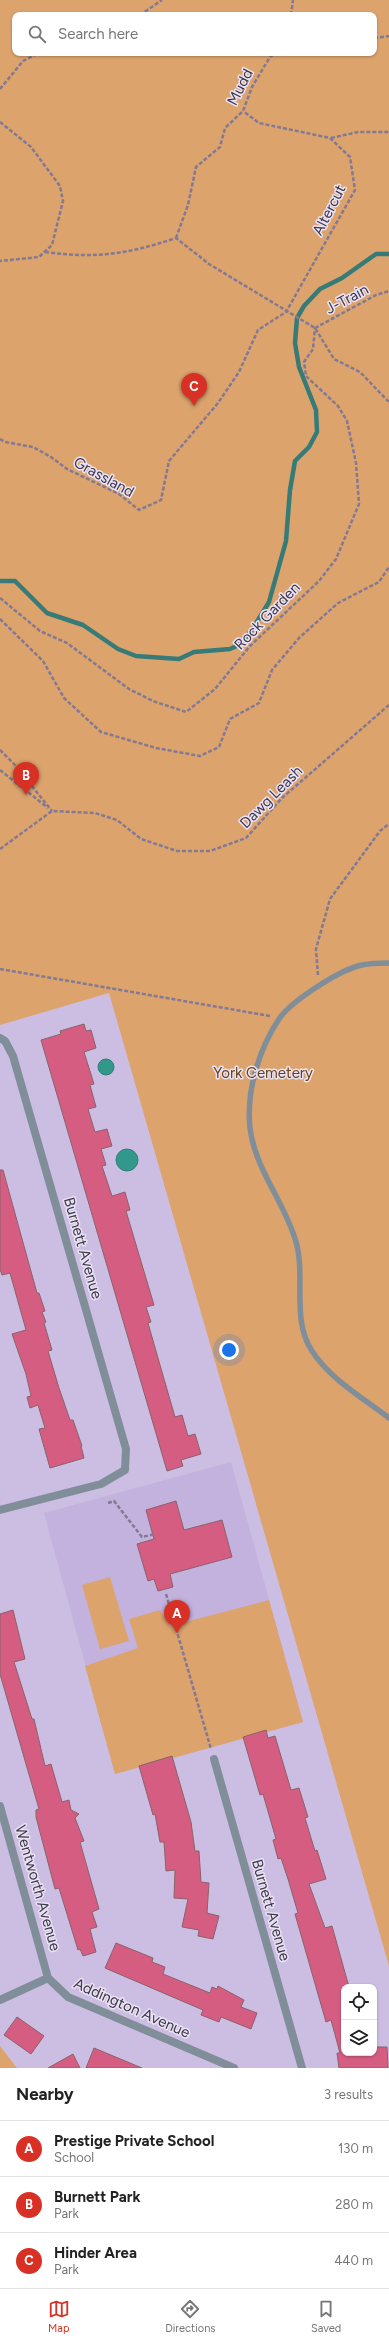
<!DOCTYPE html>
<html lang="en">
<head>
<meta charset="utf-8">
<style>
  :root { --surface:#fff; --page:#f6f6f6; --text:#222; --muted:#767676; --line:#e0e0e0; --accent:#d93025 }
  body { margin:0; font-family:Figtree,sans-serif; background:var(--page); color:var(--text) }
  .controls { position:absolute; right:12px; bottom:12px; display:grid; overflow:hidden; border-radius:8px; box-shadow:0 1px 3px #0004 }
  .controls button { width:36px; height:36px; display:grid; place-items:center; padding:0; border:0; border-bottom:1px solid var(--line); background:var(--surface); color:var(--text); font:20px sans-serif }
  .you { position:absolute; left:229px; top:1350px; width:14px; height:14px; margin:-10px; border:3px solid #fff; border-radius:50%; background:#1a73e8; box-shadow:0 0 0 6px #1a73e833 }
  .badge { display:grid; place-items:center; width:26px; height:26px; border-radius:50%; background:var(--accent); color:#fff; font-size:13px; font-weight:700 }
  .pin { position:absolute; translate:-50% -33px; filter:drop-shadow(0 1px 2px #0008) }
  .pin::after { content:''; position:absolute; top:21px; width:14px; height:12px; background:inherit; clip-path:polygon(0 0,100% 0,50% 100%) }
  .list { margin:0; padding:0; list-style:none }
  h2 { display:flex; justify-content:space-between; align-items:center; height:52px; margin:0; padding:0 16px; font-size:17px }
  h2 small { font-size:13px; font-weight:400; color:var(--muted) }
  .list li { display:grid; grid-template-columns:26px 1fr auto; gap:12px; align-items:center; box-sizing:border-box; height:56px; padding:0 16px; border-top:1px solid var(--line) }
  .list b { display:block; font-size:15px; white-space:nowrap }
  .list p { margin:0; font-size:13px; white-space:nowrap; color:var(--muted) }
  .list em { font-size:13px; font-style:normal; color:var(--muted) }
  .icon { flex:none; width:22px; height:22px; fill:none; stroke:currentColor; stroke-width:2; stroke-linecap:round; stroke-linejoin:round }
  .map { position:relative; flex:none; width:389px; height:2068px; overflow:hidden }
  .search { position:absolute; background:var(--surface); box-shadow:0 1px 3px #0004; left:12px; right:12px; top:12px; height:44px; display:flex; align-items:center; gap:10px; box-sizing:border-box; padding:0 14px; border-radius:8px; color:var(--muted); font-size:15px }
  .sheet { height:220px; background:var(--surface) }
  nav { display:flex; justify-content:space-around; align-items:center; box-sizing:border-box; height:56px; border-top:1px solid var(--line); background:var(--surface); font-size:11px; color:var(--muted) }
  nav a { display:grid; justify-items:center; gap:2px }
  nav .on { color:var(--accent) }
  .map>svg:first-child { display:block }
</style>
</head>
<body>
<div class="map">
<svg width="389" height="2068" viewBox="0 0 389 2068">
  <rect width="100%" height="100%" fill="#ccbee2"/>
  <!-- built -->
  <path fill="#c3b2dd" d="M231,1462L303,1722L115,1774L44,1513Z"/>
  <!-- green -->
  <path fill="#dca36d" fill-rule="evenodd" d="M0,0H389V1966L109,993L0,1025ZM15,15H374V53H15Z
    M110,1577L129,1641L100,1649L82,1585Z
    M269,1600L303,1722L115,1774L85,1666L138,1648L129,1619L160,1610L170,1626Z
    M0,2046L17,2068H18H0Z"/>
  <!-- water -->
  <path fill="#33988c" stroke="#367b77" d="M98 1067a8 8 0 1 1 16 0a8 8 0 1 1-16 0Z
    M116 1160a11 11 0 1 1 22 0a11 11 0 1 1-22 0Z"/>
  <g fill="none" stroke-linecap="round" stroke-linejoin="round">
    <!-- stream -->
    <path stroke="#367b77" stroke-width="4.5" d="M0,581H15L47,613L83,625L118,649L136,656L179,659L194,652L230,649L239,645L252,630L269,602L286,541L290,490L295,461L309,447L317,432L316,410L299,367L295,343L297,318L304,306L320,289L342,278L376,254H389"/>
  </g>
  <!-- building -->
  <path fill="#d65d82" stroke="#89626b" d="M84,1024L86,1031L91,1030L96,1048L84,1052L94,1084L90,1085L96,1107L88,1109L95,1132L107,1129L112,1146L101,1149L106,1165L102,1166L112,1196L125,1192L130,1210L126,1211L154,1305L146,1307L151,1322L148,1323L162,1372L175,1417L182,1415L188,1436L195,1434L201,1454L181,1460L183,1466L167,1471L41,1040L61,1034L60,1031Z
    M0,1170H3L37,1293H39L45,1311L42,1312L46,1322L44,1323L52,1350L48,1351L59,1388L70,1420H73L82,1446H81L84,1458L50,1468L39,1429L45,1428L38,1405L30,1408L27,1397L31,1396L26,1374L12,1334L26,1330L10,1273L2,1275L0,1269Z
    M176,1501L184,1530L222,1520L232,1557L170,1574L173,1587L158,1591L154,1579L148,1581L137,1544L154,1539L146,1510Z
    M13,1610L25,1659L14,1662L32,1719H34L45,1766L51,1764L62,1802L69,1800L71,1810L79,1814L75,1818L84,1841L80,1842L99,1909L92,1912L97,1927L90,1929L96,1952L83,1956L80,1949L78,1950L59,1888L55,1889L36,1817V1810L39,1809L0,1674V1614Z
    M266,1730L268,1738L275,1736L291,1790L299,1788L308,1817L305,1818L315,1851L317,1850L326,1879L309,1884L325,1928L332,1926L349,1987H344V2053H374V2047H387L388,2068H339L337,2053H340L331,2020L326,2022L295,1914L298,1913L288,1879L281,1858L278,1859L273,1840L276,1839L263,1794L260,1795L243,1737Z
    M172,1756L191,1822L195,1851H199L201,1882L209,1883L207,1913L219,1916L213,1939L198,1936L199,1930L182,1927L188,1899L174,1898L175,1870L166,1871L164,1842H160L155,1814L153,1815L139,1766Z
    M116,1943L153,1958L152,1962L165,1967L163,1974L210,1993L212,1987L217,1989L218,1986L244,2000L241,2007L257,2013L251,2029L221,2017L219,2022L201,2015L203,2010L105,1968Z
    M17,2017L44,2036L31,2054L4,2035Z
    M94,2048L142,2068H86Z
    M73,2054L80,2068H48Z"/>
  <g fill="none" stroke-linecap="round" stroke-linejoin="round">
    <!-- path -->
    <path stroke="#837993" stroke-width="2.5" stroke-dasharray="4 2" stroke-linecap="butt" d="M140,15L162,0
      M291,15L293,0
      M374,38L389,36
      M0,89L23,61L39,53
      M0,122L31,147L60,186L63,201L52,245L39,257L0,261
      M331,138L358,132H389
      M176,238L188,205L196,167L220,147L225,128L243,111L252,87L270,57L276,53
      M45,252C96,259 128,254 176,238L209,264L315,328L334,359L360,372L389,402
      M315,328L376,295L389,291
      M0,439L5,442L33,447L51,457L67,469L119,494L139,510L161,500L169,461L218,403L239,372L258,330L286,312L355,190L350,157L330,138L259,123L243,111
      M0,598L40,631L67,643L129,689L153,701L186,712L215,689L250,646L319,581L336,559L359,504L356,463L347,421L338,406L306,376L304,362L313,349L315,328
      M0,619L43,661L64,698L101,732L156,748L200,756L219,747L230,719L259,703L272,670L299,638L338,603L379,582L389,567
      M0,750L14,764L52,811
      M0,770L48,808
      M0,849L52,811L95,813L117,820L141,839L177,851H210L246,838L282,798L389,705
      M0,969L270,1016
      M318,975L316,949L330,899L380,831L389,824
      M108,1503L114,1501L142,1537L155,1534
      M166,1594L211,1749"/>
    <!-- service -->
    <path stroke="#808e99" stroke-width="5.5" d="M389,963C380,963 371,963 362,965C341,969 291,1001 279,1019C259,1049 246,1091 250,1128C255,1170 285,1202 296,1242C306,1276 291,1320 312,1351C330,1379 363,1398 389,1418"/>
    <!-- minor -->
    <path stroke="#808e99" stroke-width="8" d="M0,1038L5,1041L13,1056L126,1449L125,1470L101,1484L0,1510
      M214,1759L302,2068
      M0,1806L48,1978
      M48,1978L68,1997L234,2068
      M0,2000L48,1978"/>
  </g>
  <g text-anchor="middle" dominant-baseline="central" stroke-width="3" stroke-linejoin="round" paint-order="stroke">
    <!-- street labels -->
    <g font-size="15" fill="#3d3746" stroke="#eae2f5">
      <text transform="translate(240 87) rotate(-63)">Mudd</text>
      <text transform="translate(329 210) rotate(-63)">Altercut</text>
      <text transform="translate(347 299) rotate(-28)">J-Train</text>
      <text transform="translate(104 477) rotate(29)">Grassland</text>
      <text transform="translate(267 616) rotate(-46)">Rock Garden</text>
      <text transform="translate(271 797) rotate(-45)">Dawg Leash</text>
      <text transform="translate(83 1248) rotate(74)">Burnett Avenue</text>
      <text transform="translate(38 1888) rotate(74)">Wentworth Avenue</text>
      <text transform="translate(271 1910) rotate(74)">Burnett Avenue</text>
      <text transform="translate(132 2008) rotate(24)">Addington Avenue</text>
    </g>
    <!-- park labels -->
    <g font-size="15" fill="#67421b" stroke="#eae2f5">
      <text x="263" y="1073">York Cemetery</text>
    </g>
  </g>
</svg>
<div class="controls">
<button><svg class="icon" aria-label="locate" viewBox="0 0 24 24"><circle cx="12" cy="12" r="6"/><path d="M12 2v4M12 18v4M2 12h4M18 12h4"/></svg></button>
<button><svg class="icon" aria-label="layers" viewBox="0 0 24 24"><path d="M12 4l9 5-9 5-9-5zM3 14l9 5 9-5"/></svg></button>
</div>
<div class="you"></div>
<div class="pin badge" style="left:177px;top:1633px">A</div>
<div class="pin badge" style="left:26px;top:795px">B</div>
<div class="pin badge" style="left:194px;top:406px">C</div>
<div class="search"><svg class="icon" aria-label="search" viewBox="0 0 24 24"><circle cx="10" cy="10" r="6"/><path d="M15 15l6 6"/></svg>Search here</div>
</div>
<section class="sheet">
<h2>Nearby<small>3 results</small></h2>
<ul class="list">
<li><span class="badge">A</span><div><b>Prestige Private School</b><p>School</p></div><em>130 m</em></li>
<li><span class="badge">B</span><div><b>Burnett Park</b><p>Park</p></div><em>280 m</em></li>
<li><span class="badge">C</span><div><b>Hinder Area</b><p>Park</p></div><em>440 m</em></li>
</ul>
</section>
<nav>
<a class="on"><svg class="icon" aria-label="map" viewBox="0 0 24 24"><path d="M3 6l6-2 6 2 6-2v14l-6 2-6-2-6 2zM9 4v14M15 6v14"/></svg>Map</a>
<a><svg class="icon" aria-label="directions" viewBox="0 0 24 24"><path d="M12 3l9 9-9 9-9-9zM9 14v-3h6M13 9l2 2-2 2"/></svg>Directions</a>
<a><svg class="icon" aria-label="saved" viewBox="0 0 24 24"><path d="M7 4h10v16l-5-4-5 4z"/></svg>Saved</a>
</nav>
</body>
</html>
